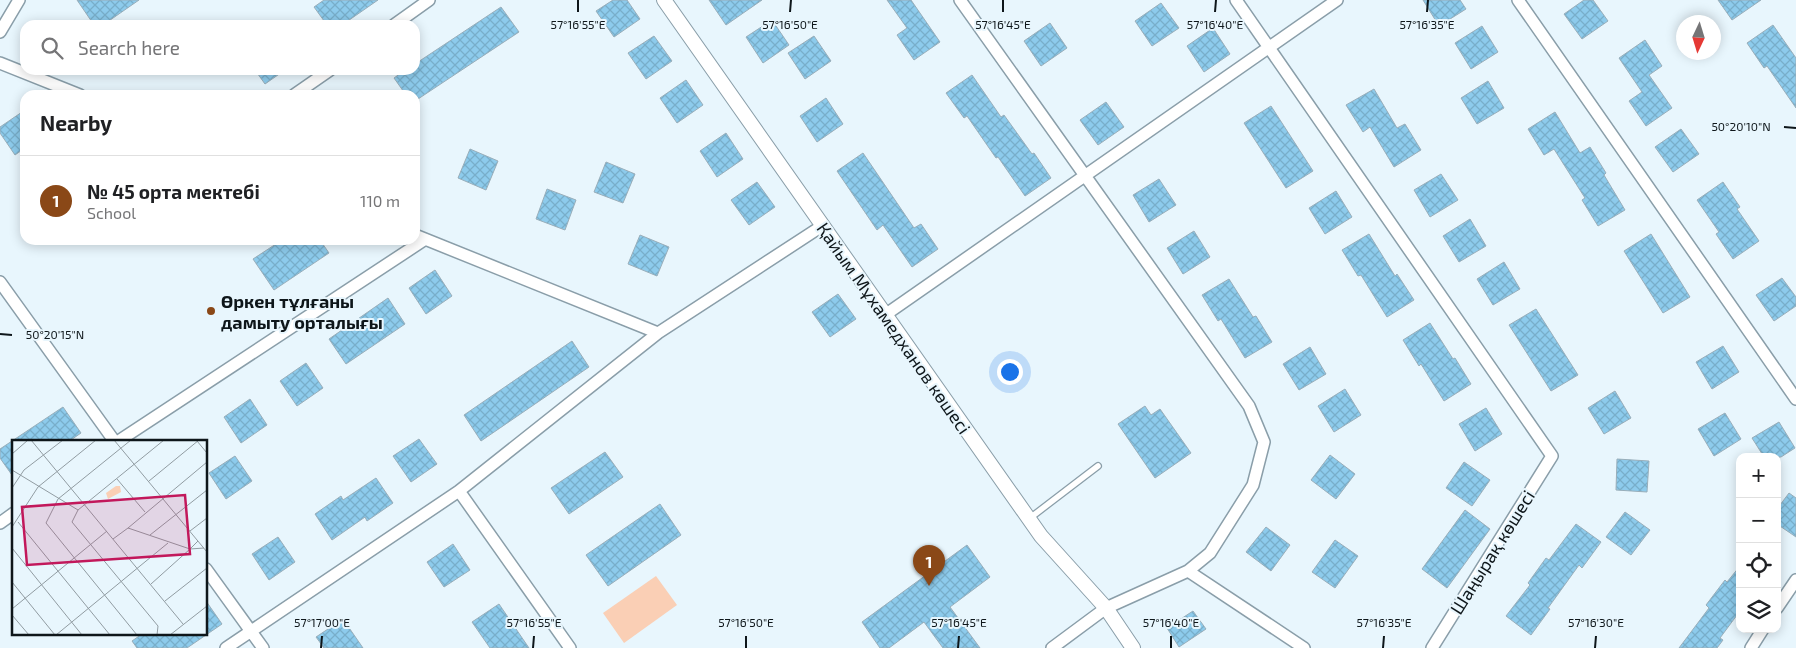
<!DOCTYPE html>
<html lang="en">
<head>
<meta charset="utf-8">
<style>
  :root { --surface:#fff; --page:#f6f6f6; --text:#202124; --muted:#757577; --line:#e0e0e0; --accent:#8a4817 }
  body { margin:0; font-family:"Exo 2",sans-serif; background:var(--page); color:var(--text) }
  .controls { position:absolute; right:15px; bottom:15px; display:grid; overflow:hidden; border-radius:10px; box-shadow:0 2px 12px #0003 }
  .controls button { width:45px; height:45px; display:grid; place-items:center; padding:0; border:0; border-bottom:1px solid var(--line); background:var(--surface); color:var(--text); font:25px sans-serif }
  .compass { position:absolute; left:1676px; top:15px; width:45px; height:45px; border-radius:50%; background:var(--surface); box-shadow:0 2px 12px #0003; rotate:184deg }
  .you { position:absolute; left:1009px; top:371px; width:18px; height:18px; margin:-12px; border:4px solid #fff; border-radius:50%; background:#1a73e8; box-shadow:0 0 0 8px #1a73e833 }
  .badge { display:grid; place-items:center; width:32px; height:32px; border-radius:50%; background:var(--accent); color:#fff; font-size:16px; font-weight:700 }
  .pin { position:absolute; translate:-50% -41px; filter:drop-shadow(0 1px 2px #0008) }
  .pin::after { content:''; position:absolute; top:26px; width:18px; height:15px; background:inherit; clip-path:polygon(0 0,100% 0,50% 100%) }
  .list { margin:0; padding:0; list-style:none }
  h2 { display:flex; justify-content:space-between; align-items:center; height:65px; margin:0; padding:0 20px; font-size:21px }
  h2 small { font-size:16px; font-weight:400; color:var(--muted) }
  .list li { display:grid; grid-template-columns:32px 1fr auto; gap:15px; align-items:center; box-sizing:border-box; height:90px; padding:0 20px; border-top:1px solid var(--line) }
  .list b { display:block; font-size:19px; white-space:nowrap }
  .list p { margin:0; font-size:16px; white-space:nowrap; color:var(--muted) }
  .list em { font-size:16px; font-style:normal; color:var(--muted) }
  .icon { flex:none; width:28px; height:28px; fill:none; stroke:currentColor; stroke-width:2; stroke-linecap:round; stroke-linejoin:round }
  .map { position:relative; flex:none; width:1796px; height:648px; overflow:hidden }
  .search { position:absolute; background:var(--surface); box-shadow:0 2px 12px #0003; left:20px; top:20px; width:400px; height:55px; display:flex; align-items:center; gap:12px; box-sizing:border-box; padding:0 18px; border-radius:15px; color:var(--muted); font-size:19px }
  .panel { position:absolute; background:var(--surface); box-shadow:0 2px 12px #0003; left:20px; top:90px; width:400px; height:155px; border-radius:15px }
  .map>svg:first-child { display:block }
</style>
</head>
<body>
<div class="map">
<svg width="1796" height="648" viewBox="0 0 1796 648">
  <defs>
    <pattern id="building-cross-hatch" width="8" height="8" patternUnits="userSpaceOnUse" patternTransform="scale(1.25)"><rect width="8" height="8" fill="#8dcbec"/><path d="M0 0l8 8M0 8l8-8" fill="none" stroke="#78aeca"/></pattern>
  </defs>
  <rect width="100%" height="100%" fill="#e8f6fd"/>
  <!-- pitch -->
  <path fill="#facfb5" d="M656,576L677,605L624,643L603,613Z"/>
  <!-- building -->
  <path fill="url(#building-cross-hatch)" stroke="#99aeba" d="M77,0H139L103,25H94Z
    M324,0H378L342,25H327L314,7Z
    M613,0H627L640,19L614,37L596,11Z
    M709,0H762L726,25Z
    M887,0H911L940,42L914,60L897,35L907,28Z
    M1423,0H1460L1466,9L1439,26Z
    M1584,0H1593L1608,21L1582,39L1564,14Z
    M1718,0H1761L1732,20Z
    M1161,3L1179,28L1152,46L1135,21Z
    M501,7L519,32L415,101V95H406L394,78L405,70H415V64Z
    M772,20L789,45L763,63L746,37Z
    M1050,23L1067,48L1041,66L1024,41Z
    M1773,25L1796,58V108L1767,66L1764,68L1747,43Z
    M1482,26L1498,52L1471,69L1455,43Z
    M1213,28L1230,54L1204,72L1187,46Z
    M654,36L672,61L646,79L628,53Z
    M814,36L831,61L805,79L788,53Z
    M1645,40L1662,66L1649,75L1672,108L1646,126L1629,101L1642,92L1619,58Z
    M255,70H285L265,84Z
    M972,75L1001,117L1004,115L1032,154L1034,153L1051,178L1025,196L998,157L996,158L967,116L964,118L946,93Z
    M686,80L703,105L677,123L660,98Z
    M1488,81L1504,108L1477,124L1461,98Z
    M1374,89L1397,128L1405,124L1421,150L1394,167L1370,127L1363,132L1346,105Z
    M826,98L843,124L817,142L800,116Z
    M1106,102L1124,127L1098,145L1080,120Z
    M1271,106L1313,171L1286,188L1244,123Z
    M25,110V148L15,155L0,133V127Z
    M1555,112L1580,153L1590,147L1606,173L1604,175L1625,210L1598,226L1582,200L1585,198L1554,149L1544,155L1528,129Z
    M1681,129L1699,154L1673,172L1655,147Z
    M726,133L743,159L717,177L700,151Z
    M470,149L498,161L486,190L458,178Z
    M863,153L914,228L921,224L938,249L912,267L883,225L877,230L837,171Z
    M606,162L635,174L623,203L594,192Z
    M1441,174L1458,200L1430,217L1414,190Z
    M1159,179L1176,205L1149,222L1133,195Z
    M757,182L775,207L749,225L731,200Z
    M1723,182L1740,207L1737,209L1759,241L1733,259L1716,234L1719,232L1697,200Z
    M547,189L576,200L565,230L536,219Z
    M1336,191L1352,217L1325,234L1309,208Z
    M1470,219L1486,246L1459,262L1443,236Z
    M1194,231L1210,257L1183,274L1167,248Z
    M1369,234L1395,276L1397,274L1414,300L1387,317L1361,275L1358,276L1342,250Z
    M1651,234L1690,297L1663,313L1624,251Z
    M640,235L669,247L657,276L628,264Z
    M282,240H320L329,253L274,290L253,259Z
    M1504,262L1520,289L1493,305L1477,279Z
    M435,270L452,296L426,314L409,288Z
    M1782,278L1796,297V306L1774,321L1756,295Z
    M1229,279L1253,317L1256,316L1272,342L1245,358L1221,319L1218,321L1202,295Z
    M838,294L856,319L830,337L812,312Z
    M388,298L405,324L346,364L329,339Z
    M1536,309L1578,375L1551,391L1509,325Z
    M1430,323L1453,359L1455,358L1471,384L1444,401L1421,364L1419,366L1403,340Z
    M572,341L589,367L481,441L464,415Z
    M1723,346L1739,372L1712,389L1696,362Z
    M1310,347L1326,374L1299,390L1283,364Z
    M306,363L323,388L297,406L280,381Z
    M1345,389L1361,415L1334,432L1318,406Z
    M1615,391L1631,418L1604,434L1588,408Z
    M250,399L267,425L241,443L224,417Z
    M1145,406L1151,415L1160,409L1191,453L1155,478L1118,424Z
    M63,407L81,433L68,442H14V478L0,458V449Z
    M1486,408L1502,434L1475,451L1459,424Z
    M1725,413L1741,439L1714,456L1698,429Z
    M1779,422L1795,448L1781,457H1764L1752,438Z
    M419,439L437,464L411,482L393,456Z
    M605,452L623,477L569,514L551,488Z
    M1330,455L1355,474L1336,499L1311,480Z
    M235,456L252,481L226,499L209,473Z
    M1617,459L1649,461L1647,492L1616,490Z
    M1464,462L1490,480L1472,506L1446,488Z
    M376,478L393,503L367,521L365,517L332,540L315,514L341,496L343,500Z
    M1789,493L1796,498V537L1777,524V509Z
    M660,504L681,535L608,586L586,555Z
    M1465,510L1490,529L1447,588L1422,569Z
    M1625,512L1650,530L1631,555L1606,537Z
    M1576,524L1601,542L1582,568L1579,565L1548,608L1550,609L1531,635L1506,616L1530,585L1528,583L1546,558L1549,560Z
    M1266,527L1290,545L1271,571L1246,552Z
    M278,537L295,562L269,580L252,554Z
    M1335,540L1358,556L1335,588L1312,572Z
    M453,544L470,570L444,587L427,562Z
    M967,545L990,577L950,607L980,648H943L924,622L889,648H880L862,622Z
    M1740,566V611L1720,638L1723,640L1717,648H1679L1709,608L1706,605L1725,580L1727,582Z
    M206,601L222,624L187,648H137L132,641L142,634H206Z
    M499,604L529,648H490L472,622Z
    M1193,611L1206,629L1179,647L1167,628Z
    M343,619L363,648H324L316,637Z"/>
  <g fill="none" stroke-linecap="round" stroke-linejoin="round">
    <!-- service casing -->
    <g stroke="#8a9ea9" stroke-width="8">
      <path id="service" d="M1030,518L1098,466"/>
    </g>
    <!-- minor casing -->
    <g stroke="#8a9ea9" stroke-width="14">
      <path id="minor" d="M960,0L1249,406L1264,442L1253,485L1210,553L1188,571L1106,608L1052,648
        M1236,0L1552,456L1432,648
        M1518,0L1796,399
        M394,25L429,0
        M0,32L19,0
        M0,63L80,95
        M294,95L330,70
        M415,235L658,333L822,226
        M0,282L115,442
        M885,315L1337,0
        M117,442L424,240
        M459,491L570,648
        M0,523L14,513
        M206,569L263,648
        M1188,571L1304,648
        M1777,608L1796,580
        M226,648L459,491L658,333
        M1751,648L1763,629"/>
    </g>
    <!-- tertiary casing -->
    <g stroke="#8a9ea9" stroke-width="16">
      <path id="tertiary" d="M664,0L1041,536L1106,608L1133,648"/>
    </g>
    <!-- service -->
    <use href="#service" stroke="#fff" stroke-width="5.5"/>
    <!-- minor -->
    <use href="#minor" stroke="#fff" stroke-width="11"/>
    <!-- tertiary -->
    <use href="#tertiary" stroke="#fff" stroke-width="14"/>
  </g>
  <!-- ticks -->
  <path fill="none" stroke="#0e161a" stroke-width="2" d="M578,12V0M790,12L791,0M1003,12V0M1215,12L1216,0M1427,12L1428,0M1784,127L1796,128M0,334L12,335M321,648L322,636M533,648L534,636M746,648V636M958,648L959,636M1171,648V636M1383,648L1384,636M1595,648L1596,636"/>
  <!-- markers -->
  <circle fill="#8a4817" stroke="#e8f6fd" stroke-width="2" cx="211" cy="311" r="5"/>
  <g text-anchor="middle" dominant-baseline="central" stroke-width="4" stroke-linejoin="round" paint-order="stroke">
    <!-- poi labels -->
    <g font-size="18" font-weight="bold" fill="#0e161a" stroke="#e8f6fd" text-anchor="start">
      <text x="221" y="301">Өркен тұлғаны<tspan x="221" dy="21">дамыту орталығы</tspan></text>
    </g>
    <!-- street labels -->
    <g font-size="18" fill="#0e161a" stroke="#e8f6fd">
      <text transform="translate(894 328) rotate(55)">Қайым Мұхамедханов көшесі</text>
      <text transform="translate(1492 552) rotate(-58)">Шаңырақ көшесі</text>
    </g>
  </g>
  <!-- overview -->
  <g transform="translate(12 440)">
    <rect width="195" height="195" fill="#e8f6fd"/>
    <path d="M104,46H108L109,52L96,59L94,53Z" fill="#facfb5"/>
    <path fill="none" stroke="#919ca2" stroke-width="1" d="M19,0L171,184M102,0L195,112M119,0L46,59L34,83L125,195M185,1L195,13M0,14L16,0M0,30L66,70M105,39L133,72M137,41L187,0M0,48L12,30L51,0M6,82L98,195M0,87L26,47L84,0M116,88L195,22M178,91L195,78M138,95L195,50M101,99L116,88L178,109L186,101M0,108L70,195M0,142L43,195M139,144L178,109L192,108M153,161L195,128M0,169L95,91M0,175L17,195M44,195L156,103M145,195L146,186L60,82L66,70L152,0M158,195L195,166"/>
    <path fill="#c2185b" fill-opacity="0.15" stroke="#c2185b" stroke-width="2.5" d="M173,55L178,114L15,125L10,67Z"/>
    <rect width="195" height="195" fill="none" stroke="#0e161a" stroke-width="2.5"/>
  </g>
  <g font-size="12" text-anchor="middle" fill="#0e161a" stroke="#e8f6fd" stroke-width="4" stroke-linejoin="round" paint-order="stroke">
    <text x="578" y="29">57°16'55"E</text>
    <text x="790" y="29">57°16'50"E</text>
    <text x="1003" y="29">57°16'45"E</text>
    <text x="1215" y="29">57°16'40"E</text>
    <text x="1427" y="29">57°16'35"E</text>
    <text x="1741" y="131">50°20'10"N</text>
    <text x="55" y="339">50°20'15"N</text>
    <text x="322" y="627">57°17'00"E</text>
    <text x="534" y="627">57°16'55"E</text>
    <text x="746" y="627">57°16'50"E</text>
    <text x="959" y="627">57°16'45"E</text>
    <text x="1171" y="627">57°16'40"E</text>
    <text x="1384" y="627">57°16'35"E</text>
    <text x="1596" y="627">57°16'30"E</text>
  </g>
</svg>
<div class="controls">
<button>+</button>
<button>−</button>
<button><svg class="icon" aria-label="locate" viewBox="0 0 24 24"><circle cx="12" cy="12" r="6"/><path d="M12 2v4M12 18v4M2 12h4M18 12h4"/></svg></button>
<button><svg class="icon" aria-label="layers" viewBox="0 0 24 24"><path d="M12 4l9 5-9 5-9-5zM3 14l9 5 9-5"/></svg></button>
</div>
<svg class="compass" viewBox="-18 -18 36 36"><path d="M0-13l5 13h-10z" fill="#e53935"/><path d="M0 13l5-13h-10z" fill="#757577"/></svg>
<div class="you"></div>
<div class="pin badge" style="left:929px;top:586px">1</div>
<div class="search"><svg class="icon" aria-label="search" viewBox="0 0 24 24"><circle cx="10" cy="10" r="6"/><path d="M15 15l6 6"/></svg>Search here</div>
<section class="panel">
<h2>Nearby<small></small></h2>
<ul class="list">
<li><span class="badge">1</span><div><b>№ 45 орта мектебі</b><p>School</p></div><em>110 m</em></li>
</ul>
</section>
</div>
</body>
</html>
